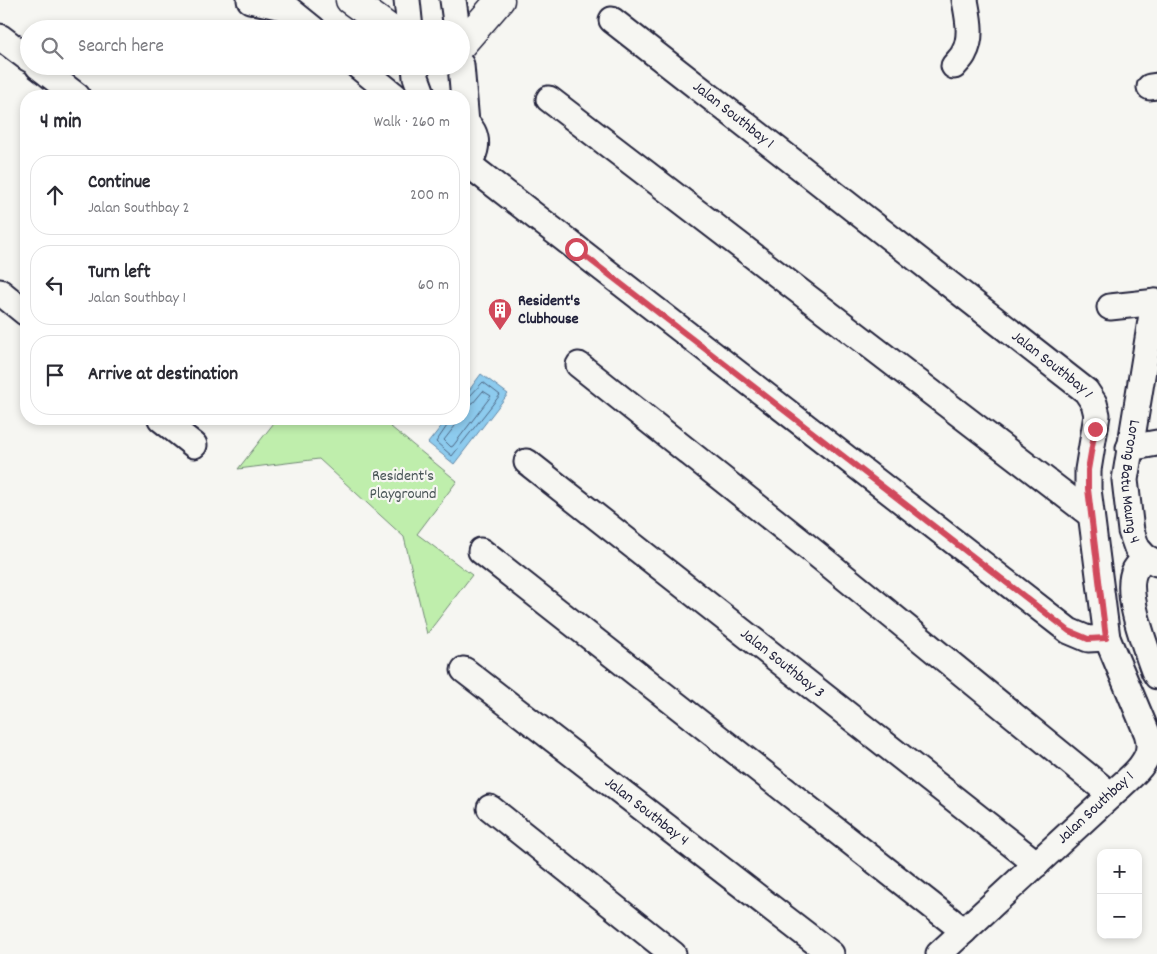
<!DOCTYPE html>
<html lang="en">
<head>
<meta charset="utf-8">
<style>
  :root { --surface:#fff; --page:#f2f2f3; --text:#2b2b33; --muted:#7c7c81; --line:#e1e1e2 }
  body { margin:0; font-family:Dekko,sans-serif; background:var(--page); color:var(--text) }
  .controls { position:absolute; right:15px; bottom:15px; display:grid; overflow:hidden; border-radius:10px; box-shadow:0 2px 8px #0003 }
  .controls button { width:45px; height:45px; display:grid; place-items:center; padding:0; border:0; border-bottom:1px solid var(--line); background:var(--surface); color:var(--text); font:25px sans-serif }
  .stop { position:absolute; width:15px; height:15px; margin:-11px; border:4px solid #d1495b; border-radius:50%; background:#fff }
  .stop.end { background:#d1495b; border-color:#fff; box-shadow:0 1px 5px #0008 }
  .list { margin:0; padding:0; list-style:none }
  h2 { display:flex; justify-content:space-between; align-items:center; height:65px; margin:0; padding:0 20px; font-size:21px }
  h2 small { font-size:16px; font-weight:400; color:var(--muted) }
  .list li { display:grid; grid-template-columns:32px 1fr auto; gap:15px; align-items:center; box-sizing:border-box; height:80px; margin:0 10px 10px; padding:0 10px; border:1px solid var(--line); border-radius:20px }
  .list b { display:block; font-size:19px; white-space:nowrap }
  .list p { margin:0; font-size:16px; white-space:nowrap; color:var(--muted) }
  .list em { font-size:16px; font-style:normal; color:var(--muted) }
  .icon { flex:none; width:28px; height:28px; fill:none; stroke:currentColor; stroke-width:2; stroke-linecap:round; stroke-linejoin:round }
  .map { position:relative; flex:none; width:1157px; height:954px; overflow:hidden }
  .search { position:absolute; background:var(--surface); box-shadow:0 2px 8px #0003; left:20px; top:20px; width:450px; height:55px; display:flex; align-items:center; gap:12px; box-sizing:border-box; padding:0 18px; border-radius:28px; color:var(--muted); font-size:19px }
  .panel { position:absolute; background:var(--surface); box-shadow:0 2px 8px #0003; left:20px; top:90px; width:450px; height:335px; border-radius:20px }
  .map>svg:first-child { display:block }
</style>
</head>
<body>
<div class="map">
<svg width="1157" height="954" viewBox="0 0 1157 954">
  <rect width="100%" height="100%" fill="#f6f6f2"/>
  <filter id="ink" filterUnits="userSpaceOnUse"><feTurbulence type="fractalNoise" baseFrequency=".02" numOctaves="2"/><feDisplacementMap in="SourceGraphic" scale="10" xChannelSelector="R" yChannelSelector="G"/><feConvolveMatrix kernelMatrix="1 2 1 2 8 2 1 2 1" color-interpolation-filters="sRGB"/></filter>
  <g filter="url(#ink)">
    <!-- green -->
    <path fill="#bfeeac" stroke="#708874" d="M277,419H318L325,424L329,419H397L391,427L457,481L417,534L472,575L427,634L404,537L319,459L238,469Z"/>
    <!-- water -->
    <path fill="#8dcbee" stroke="#6287a6" d="M481,374L508,394L454,464L428,443L447,419H464V397Z"/>
    <g fill="none" stroke-linecap="round" stroke-linejoin="round">
      <!-- shore -->
      <path stroke="#4d6683" stroke-width="1" d="M450,419L449,423L436,442L452,456L500,395L483,382L469,397L464,399
        M456,419L455,426L444,440L451,447L453,446L491,396L483,391L473,403L464,405"/>
      <!-- minor casing -->
      <g stroke="#22223b" stroke-width="29">
        <g id="minor">
          <path d="M250,0L287,8L313,29"/>
          <path d="M407,0L410,29"/>
          <path d="M453,0L457,29"/>
          <path id="s1" d="M612,20L1086,391L1094,403L1097,415L1088,470V489L1107,638L1147,733C1148,736 1149,741 1149,745C1150,765 1124,782 1111,795L939,954"/>
          <path d="M0,37L29,59"/>
          <path d="M461,65L466,123"/>
          <path d="M38,66L77,96"/>
          <path d="M358,66L395,96"/>
          <path d="M415,66L416,77L423,96"/>
          <path d="M954,66C957,62 962,58 964,53C973,37 968,17 965,0"/>
          <path d="M1150,87L1157,86"/>
          <path d="M549,99L1091,515"/>
          <path d="M464,122C480,132 479,155 464,166"/>
          <path d="M468,164L1069,631L1088,639L1107,638"/>
          <path d="M0,292L26,313"/>
          <path id="s2" d="M1154,302L1125,480L1131,531L1137,548L1145,557L1157,563"/>
          <path d="M1110,307L1157,302"/>
          <path d="M579,365L814,552L1111,795"/>
          <path d="M161,419L194,445"/>
          <path d="M1129,448L1157,443"/>
          <path id="s3" d="M527,462L1037,864"/>
          <path d="M481,551L964,931"/>
          <path d="M1145,557C1142,561 1138,565 1135,570C1123,592 1146,648 1154,671L1157,676"/>
          <path id="s4" d="M464,670L831,954"/>
          <path d="M490,808L673,954"/>
        </g>
      </g>
      <!-- major casing -->
      <g stroke="#22223b" stroke-width="31">
        <path id="major" d="M350,0L390,29
          M461,45L500,0"/>
      </g>
      <!-- minor -->
      <use href="#minor" stroke="#f6f6f2" stroke-width="25"/>
      <!-- major -->
      <use href="#major" stroke="#f6f6f2" stroke-width="28"/>
    </g>
  </g>
  <g fill="none" stroke-linecap="round" stroke-linejoin="round" filter="url(#ink)">
    <!-- route -->
    <path stroke="#d1495b" stroke-width="6" d="M576,249L1069,631L1088,639L1106,638L1088,489V470L1095,429"/>
  </g>
  <!-- icons -->
  <defs>
    <g id="building-pin" transform="scale(1.25)"><path d="M0 17L-7.5 6A9.5 9.5 0 1 1 7.5 6Z" fill="#d1495b" stroke="#f6f6f2"/><path d="M-4-6H4V6H1V3H-1V6H-4ZM-2.5-4.3h1.7v1.8h-1.7ZM.8-4.3h1.7v1.8H.8ZM-2.5-1h1.7V.8h-1.7ZM.8-1h1.7V.8H.8Z" fill="#fff"/></g>
  </defs>
  <g fill-rule="evenodd">
    <use href="#building-pin" x="500" y="310"/>
  </g>
  <g text-anchor="middle" dominant-baseline="central" stroke-width="4.5" stroke-linejoin="round" paint-order="stroke">
    <!-- street labels -->
    <g font-size="16" fill="#22223b" stroke="#f6f6f2">
      <text stroke="none"><textPath href="#s1" startOffset="154">Jalan Southbay 1</textPath></text>
      <text stroke="none"><textPath href="#s1" startOffset="559">Jalan Southbay 1</textPath></text>
      <text stroke="none"><textPath href="#s2" startOffset="182">Lorong Batu Maung 4</textPath></text>
      <text stroke="none"><textPath href="#s3" startOffset="325">Jalan Southbay 3</textPath></text>
      <text transform="translate(1096 808) rotate(-43)">Jalan Southbay 1</text>
      <text stroke="none"><textPath href="#s4" startOffset="231">Jalan Southbay 4</textPath></text>
    </g>
    <!-- poi labels -->
    <g font-size="16" font-weight="bold" fill="#22223b" stroke="#f6f6f2" text-anchor="start">
      <text x="518" y="301">Resident's<tspan x="518" dy="18">Clubhouse</tspan></text>
    </g>
    <!-- park labels -->
    <g font-size="16" fill="#495557" stroke="#f6f6f2">
      <text x="403" y="476">Resident's<tspan x="403" dy="18">Playground</tspan></text>
    </g>
  </g>
</svg>
<div class="controls">
<button>+</button>
<button>−</button>
</div>
<div class="stop" style="left:576px;top:249px"></div>
<div class="stop end" style="left:1095px;top:429px"></div>
<div class="search"><svg class="icon" aria-label="search" viewBox="0 0 24 24"><circle cx="10" cy="10" r="6"/><path d="M15 15l6 6"/></svg>Search here</div>
<section class="panel">
<h2>4 min<small>Walk · 260 m</small></h2>
<ul class="list">
<li><svg class="icon" aria-label="ahead" viewBox="0 0 24 24"><path d="M12 20V5M6 11l6-6 6 6"/></svg><div><b>Continue</b><p>Jalan Southbay 2</p></div><em>200 m</em></li>
<li><svg class="icon" aria-label="left" viewBox="0 0 24 24"><path d="M17 20v-9H6M10 6l-5 5 5 5"/></svg><div><b>Turn left</b><p>Jalan Southbay 1</p></div><em>60 m</em></li>
<li><svg class="icon" aria-label="arrive" viewBox="0 0 24 24"><path d="M6 21V4h12l-3 4 3 4H6"/></svg><div><b>Arrive at destination</b></div></li>
</ul>
</section>
</div>
</body>
</html>
